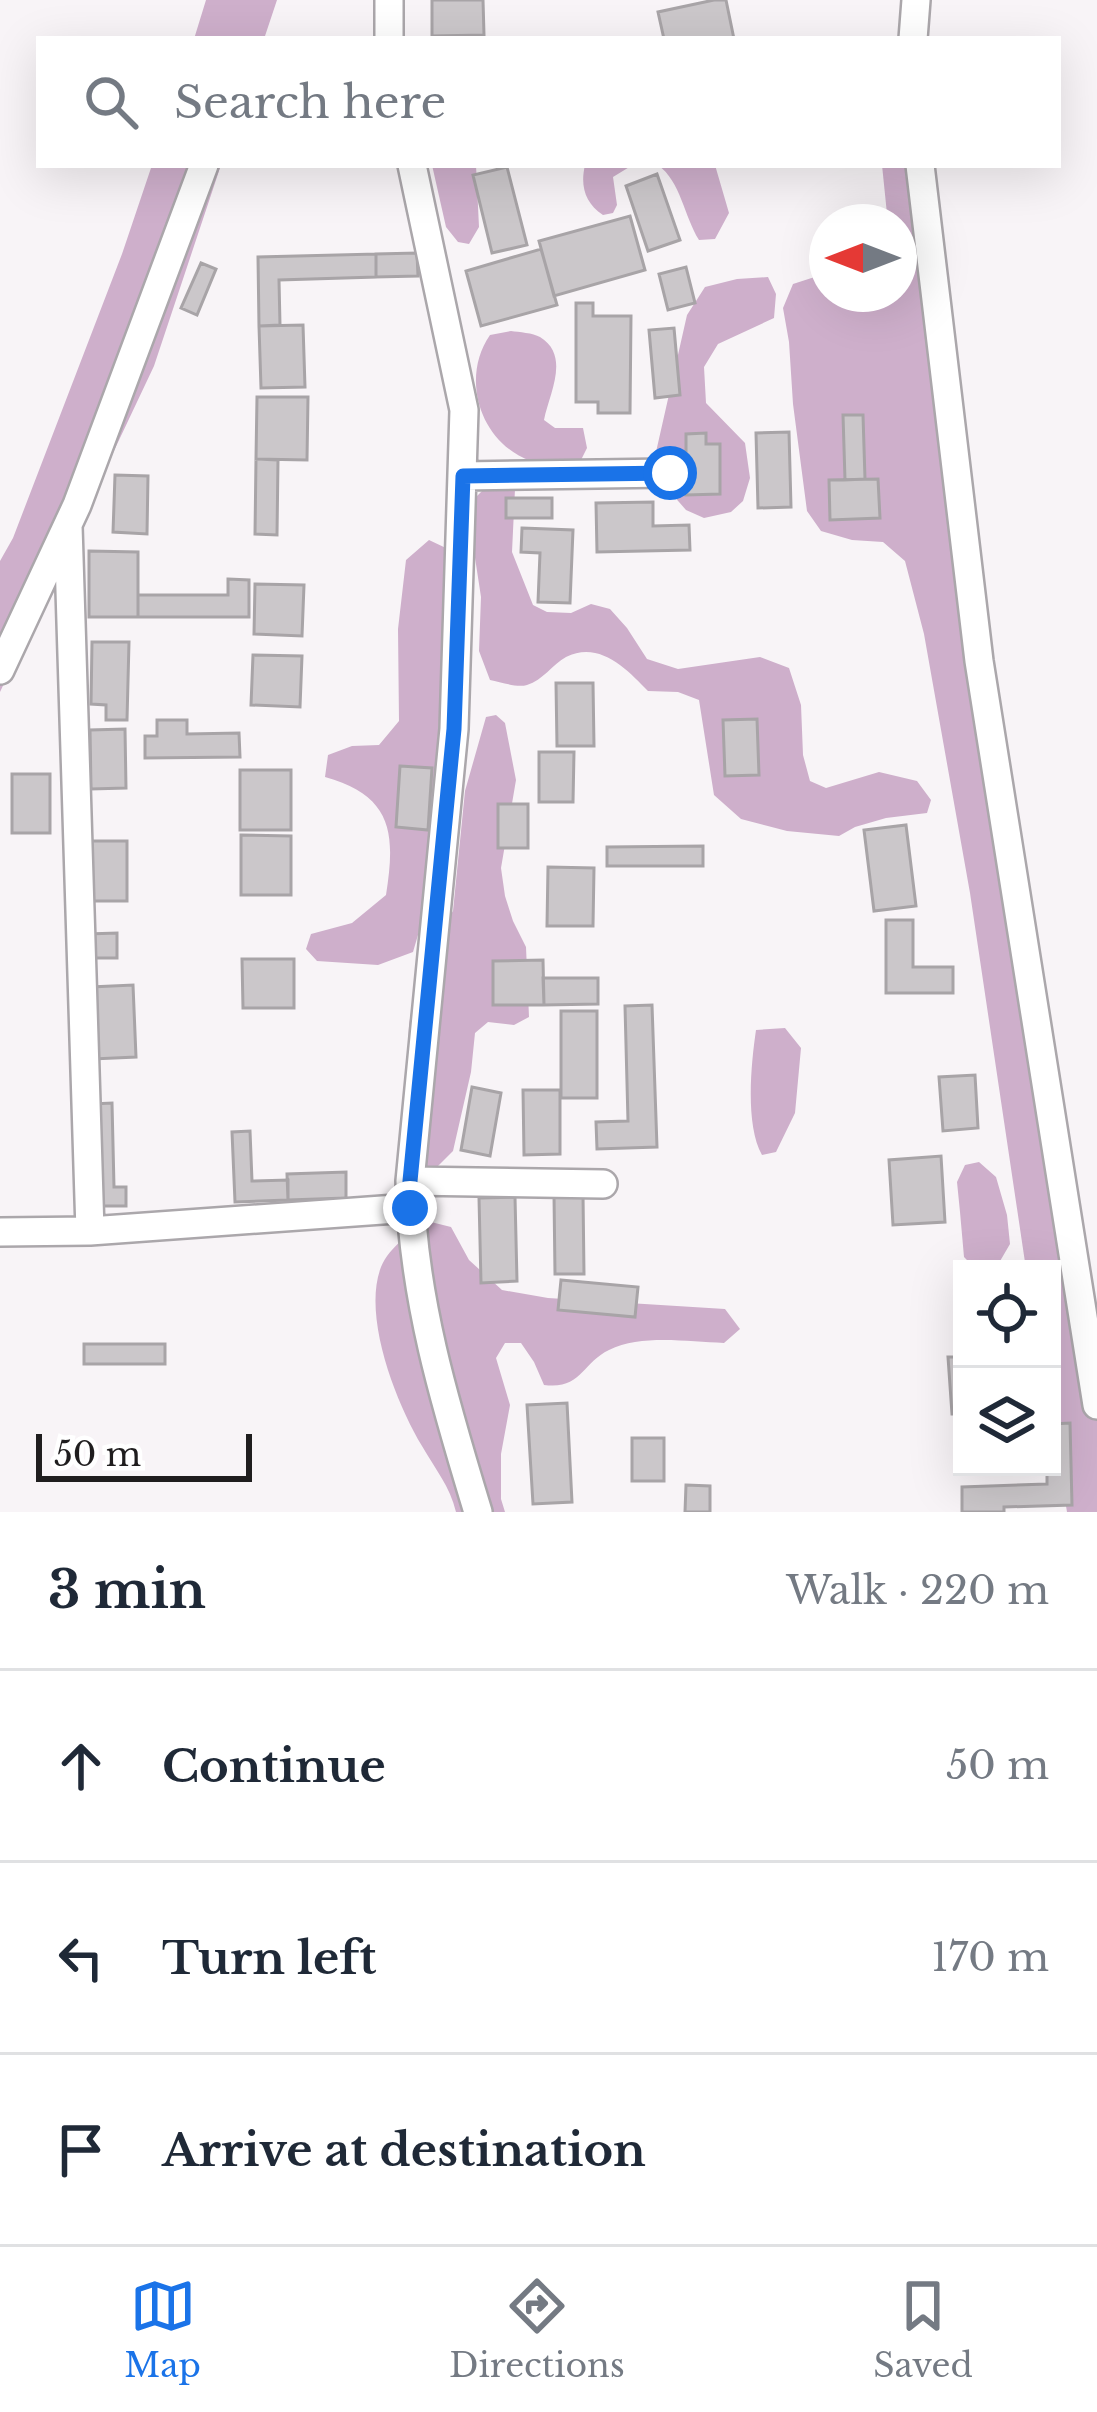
<!DOCTYPE html>
<html lang="en">
<head>
<meta charset="utf-8">
<style>
  :root { --surface:#fff; --page:#f6f6f7; --text:#1f2937; --muted:#747a83; --line:#e0e1e3; --accent:#1a73e8 }
  body { margin:0; font-family:"Libre Baskerville",serif; background:var(--page); color:var(--text) }
  .controls { position:absolute; right:36px; bottom:36px; display:grid; overflow:hidden; border-radius:0px; box-shadow:0 12px 48px #0002 }
  .controls button { width:108px; height:108px; display:grid; place-items:center; padding:0; border:0; border-bottom:3px solid var(--line); background:var(--surface); color:var(--text); font:60px sans-serif }
  .compass { position:absolute; left:809px; top:204px; width:108px; height:108px; border-radius:50%; background:var(--surface); box-shadow:0 12px 48px #0002; rotate:270deg }
  .scale { position:absolute; left:36px; bottom:30px; width:216px; box-sizing:border-box; padding-left:12px; border:6px solid #1f1d1e; border-top:0; font-size:33px; line-height:42px; white-space:nowrap; color:#1f1d1e; -webkit-text-stroke:9px #fff; paint-order:stroke }
  .stop { position:absolute; width:36px; height:36px; margin:-27px; border:9px solid #1a73e8; border-radius:50%; background:#fff }
  .stop.end { background:#1a73e8; border-color:#fff; box-shadow:0 3px 12px #0008 }
  .list { margin:0; padding:0; list-style:none }
  h2 { display:flex; justify-content:space-between; align-items:center; height:156px; margin:0; padding:0 48px; font-size:51px }
  h2 small { font-size:39px; font-weight:400; color:var(--muted) }
  .list li { display:grid; grid-template-columns:78px 1fr auto; gap:36px; align-items:center; box-sizing:border-box; height:192px; padding:0 48px; border-top:3px solid var(--line) }
  .list b { display:block; font-size:45px; white-space:nowrap }
  .list em { font-size:39px; font-style:normal; color:var(--muted) }
  .icon { flex:none; width:66px; height:66px; fill:none; stroke:currentColor; stroke-width:2; stroke-linecap:round; stroke-linejoin:round }
  .map { position:relative; flex:none; width:1097px; height:1512px; overflow:hidden }
  .search { position:absolute; background:var(--surface); box-shadow:0 12px 48px #0002; left:36px; right:36px; top:36px; height:132px; display:flex; align-items:center; gap:30px; box-sizing:border-box; padding:0 42px; border-radius:0px; color:var(--muted); font-size:45px }
  .sheet { height:732px; background:var(--surface) }
  nav { display:flex; justify-content:space-around; align-items:center; box-sizing:border-box; height:168px; border-top:3px solid var(--line); background:var(--surface); font-size:33px; color:var(--muted) }
  nav a { display:grid; justify-items:center; gap:6px }
  nav .on { color:var(--accent) }
  .map>svg:first-child { display:block }
</style>
</head>
<body>
<div class="map">
<svg width="1097" height="1512" viewBox="0 0 1097 1512">
  <rect width="100%" height="100%" fill="#f8f4f7"/>
  <!-- forest -->
  <path fill="#ceafcb" d="M206,0H277L264,39H194Z
    M152,165H221L154,366L0,692V561L13,538L122,254Z
    M432,165H476L479,227L469,244L458,242L446,227Z
    M585,165H640L631,166L613,177L617,205L613,213L603,215C585,203 580,186 585,165Z
    M658,165H715L729,213L715,239L699,240C684,216 681,182 658,165Z
    M882,165H921L985,660L1097,1367V1512H1067L1052,1421V1269H1026L970,893L924,634L905,561L883,542L852,540L821,531L807,511L793,404L789,342L783,308L793,284L827,273V294H899V222H885L887,214Z
    M768,277L776,294L774,318L718,344L704,367L706,403L745,443L750,478L743,501L731,512L704,518L686,510L672,494L656,452L687,315L705,287L737,279Z
    M511,331C519,332 533,333 540,337C571,356 549,394 544,420L555,428H583L587,448L579,464C564,464 545,466 531,461C480,443 460,378 490,335Z
    M490,483L515,489L512,552L533,605L547,612L571,613L591,604L610,609L627,628L647,659L678,669L760,657L789,668L801,705L803,755L810,781L826,788L879,772L917,781L931,800L927,813L886,818L855,827L839,836L787,831L741,819L714,795L699,700L678,692L648,691C627,669 599,640 566,657C552,665 543,680 527,685C517,688 501,682 490,680L479,651L481,597L470,525L477,496Z
    M429,540L448,549L446,627L425,911L413,952L378,965L317,961L306,949L311,934L352,923L386,895C396,832 392,796 325,777L328,755L352,746L379,745L399,721L398,629L406,560Z
    M496,715L505,723L516,780L501,868L505,896L513,921L526,947L529,1017L514,1025L488,1022L475,1033L471,1072L453,1151L434,1170L422,1167L406,1090L409,1025L419,964L453,911L465,791L486,717Z
    M785,1028L801,1048L795,1113L776,1152L762,1155C745,1125 751,1064 756,1030Z
    M979,1162L996,1177L1007,1215L1010,1244L996,1268L976,1269L964,1257L960,1212L957,1182L965,1165Z
    M427,1221L451,1227L469,1260L502,1290L548,1298L725,1309L740,1329L724,1343C688,1342 642,1334 609,1350C582,1363 581,1390 544,1385L534,1362L521,1343H505L496,1358L510,1405L501,1454V1499L505,1512H456C450,1486 435,1469 422,1446C396,1403 362,1316 381,1267C390,1246 410,1234 427,1221Z"/>
  <!-- building -->
  <path fill="#cbc7ca" stroke="#a8a4a7" stroke-width="3" d="M432,0H483L484,35L432,36Z
    M714,0H726L734,39H664L658,12Z
    M507,167L527,245L492,253L473,175Z
    M657,174L680,240L648,251L626,186Z
    M630,216L645,270L554,296L539,241Z
    M541,249L557,305L481,326L466,271Z
    M417,253L418,276L376,277V254Z
    M376,254V277L279,280L280,325L259,326L258,257Z
    M201,263L216,269L197,315L181,308Z
    M686,267L695,303L668,310L659,274Z
    M576,303H593V316H631L630,413H598V402H576Z
    M303,325L305,387L261,388L259,326Z
    M674,328L680,395L655,398L649,330Z
    M257,397H308L307,460L256,459Z
    M843,415H863L865,479L845,480Z
    M789,432L791,507L758,508L756,433Z
    M706,433V444H720V494L686,495V434Z
    M256,459L278,460L277,535L255,534Z
    M115,475L148,476L147,534L113,532Z
    M878,479L880,518L830,520L829,480Z
    M506,498H552V518H506Z
    M653,502V526L689,525L690,550L597,552L596,503Z
    M522,528L573,530L570,603L538,602L540,553L521,552Z
    M89,551L138,552V617H89Z
    M228,579L249,580V617H138V595H228Z
    M255,584L304,585L302,636L254,634Z
    M92,642H129L127,720H106V705L91,704Z
    M253,655L302,656L300,707L251,705Z
    M556,683H593L594,746H557Z
    M757,719L759,775L725,776L723,720Z
    M157,720H187V734L239,733L240,757L145,758V736H157Z
    M125,729L126,788L91,789L90,730Z
    M539,752H574L573,802H539Z
    M400,766L432,768L428,830L396,827Z
    M240,770H291V830H240Z
    M12,774H50V833H12Z
    M498,804H528V848H498Z
    M906,825L916,906L874,911L864,830Z
    M241,835L291,836V895H241Z
    M91,841H127V901H91Z
    M703,846V866H607V847Z
    M548,867L594,868L593,926H547Z
    M886,920H913V967H953V993H886Z
    M117,933V958H88L87,934Z
    M242,959H294V1008H243Z
    M543,960L544,1005H493V961Z
    M543,978H598V1004L544,1005Z
    M133,985L136,1057L93,1059L91,987Z
    M652,1005L657,1147L597,1149L596,1122L628,1121L625,1006Z
    M561,1011H597V1098H561Z
    M975,1075L978,1128L943,1131L939,1077Z
    M472,1087L501,1093L490,1156L461,1150Z
    M523,1090H560V1154L524,1155Z
    M112,1103L114,1187H126V1206H94L92,1104Z
    M250,1131L252,1181L288,1180V1200L235,1202L232,1132Z
    M941,1156L945,1222L893,1225L889,1160Z
    M346,1172V1198L288,1200L287,1174Z
    M583,1194L584,1274H555L554,1195Z
    M515,1197L517,1281L481,1283L479,1198Z
    M561,1280L638,1287L635,1317L558,1310Z
    M84,1344H165V1364H84Z
    M948,1357H962V1414H952Z
    M567,1403L572,1502L533,1504L527,1405Z
    M1070,1423L1072,1505L1004,1507V1512H962V1487L1047,1484V1467H1052V1424Z
    M632,1438H664V1481H632Z
    M686,1485L710,1486V1512H685Z"/>
  <g fill="none" stroke-linecap="round" stroke-linejoin="round">
    <!-- minor casing -->
    <g stroke="#aba7ab" stroke-width="32">
      <path id="minor" d="M389,39V0
        M913,39L916,0
        M412,165L464,410L454,729L410,1181C412,1295 445,1404 478,1512
        M920,165L979,661L1097,1405
        M463,476L670,473
        M68,526L90,1231L410,1208
        M0,670L77,505L204,165
        M410,1181L603,1184
        M0,1232L90,1231"/>
    </g>
    <!-- minor -->
    <use href="#minor" stroke="#fff" stroke-width="27"/>
  </g>
  <g fill="none" stroke-linecap="round" stroke-linejoin="round">
    <!-- route -->
    <path stroke="#1a73e8" stroke-width="15" d="M410,1208V1181L454,729L463,476L670,473"/>
  </g>
</svg>
<div class="controls">
<button><svg class="icon" aria-label="locate" viewBox="0 0 24 24"><circle cx="12" cy="12" r="6"/><path d="M12 2v4M12 18v4M2 12h4M18 12h4"/></svg></button>
<button><svg class="icon" aria-label="layers" viewBox="0 0 24 24"><path d="M12 4l9 5-9 5-9-5zM3 14l9 5 9-5"/></svg></button>
</div>
<svg class="compass" viewBox="-18 -18 36 36"><path d="M0-13l5 13h-10z" fill="#e53935"/><path d="M0 13l5-13h-10z" fill="#747a83"/></svg>
<div class="scale">50 m</div>
<div class="stop" style="left:670px;top:473px"></div>
<div class="stop end" style="left:410px;top:1208px"></div>
<div class="search"><svg class="icon" aria-label="search" viewBox="0 0 24 24"><circle cx="10" cy="10" r="6"/><path d="M15 15l6 6"/></svg>Search here</div>
</div>
<section class="sheet">
<h2>3 min<small>Walk · 220 m</small></h2>
<ul class="list">
<li><svg class="icon" aria-label="ahead" viewBox="0 0 24 24"><path d="M12 20V5M6 11l6-6 6 6"/></svg><div><b>Continue</b></div><em>50 m</em></li>
<li><svg class="icon" aria-label="left" viewBox="0 0 24 24"><path d="M17 20v-9H6M10 6l-5 5 5 5"/></svg><div><b>Turn left</b></div><em>170 m</em></li>
<li><svg class="icon" aria-label="arrive" viewBox="0 0 24 24"><path d="M6 21V4h12l-3 4 3 4H6"/></svg><div><b>Arrive at destination</b></div></li>
</ul>
</section>
<nav>
<a class="on"><svg class="icon" aria-label="map" viewBox="0 0 24 24"><path d="M3 6l6-2 6 2 6-2v14l-6 2-6-2-6 2zM9 4v14M15 6v14"/></svg>Map</a>
<a><svg class="icon" aria-label="directions" viewBox="0 0 24 24"><path d="M12 3l9 9-9 9-9-9zM9 14v-3h6M13 9l2 2-2 2"/></svg>Directions</a>
<a><svg class="icon" aria-label="saved" viewBox="0 0 24 24"><path d="M7 4h10v16l-5-4-5 4z"/></svg>Saved</a>
</nav>
</body>
</html>
